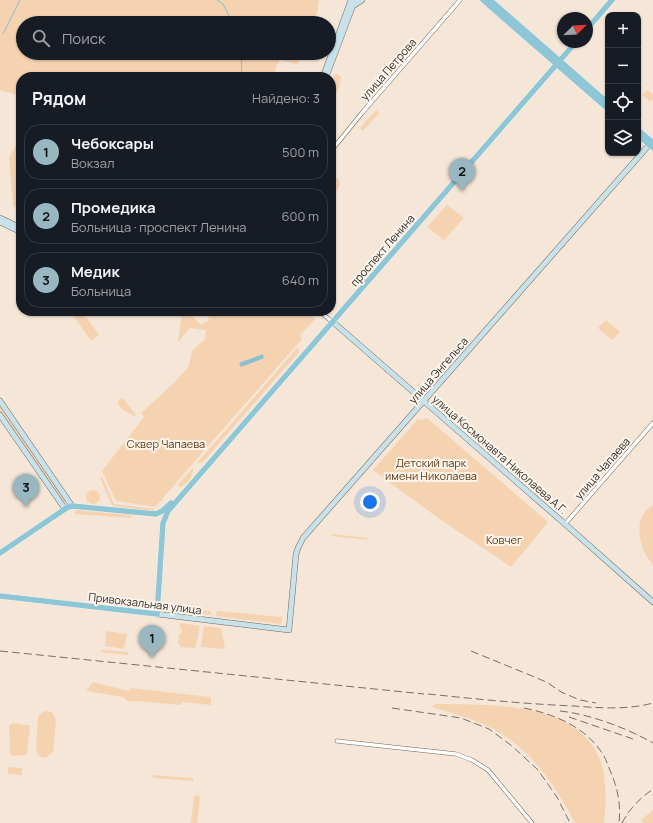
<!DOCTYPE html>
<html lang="ru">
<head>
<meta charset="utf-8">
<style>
  :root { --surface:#171b24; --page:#20242c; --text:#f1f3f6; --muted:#9ea1a6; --line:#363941; --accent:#98b7c1 }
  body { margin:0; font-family:Manrope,sans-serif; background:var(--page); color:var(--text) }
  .controls { position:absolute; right:12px; top:12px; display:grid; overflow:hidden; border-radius:8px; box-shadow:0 1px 3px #0004 }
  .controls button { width:36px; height:36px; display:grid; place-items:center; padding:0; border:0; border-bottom:1px solid var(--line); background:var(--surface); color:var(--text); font:20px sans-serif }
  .compass { position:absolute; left:557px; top:12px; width:36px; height:36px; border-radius:50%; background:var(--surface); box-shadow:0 1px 3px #0004; rotate:66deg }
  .you { position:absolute; left:370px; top:502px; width:14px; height:14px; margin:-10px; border:3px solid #fff; border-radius:50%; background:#1a73e8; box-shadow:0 0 0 6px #1a73e833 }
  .badge { display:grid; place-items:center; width:26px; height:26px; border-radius:50%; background:var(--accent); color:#111; font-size:13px; font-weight:700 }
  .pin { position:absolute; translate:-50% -33px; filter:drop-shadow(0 1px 2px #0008) }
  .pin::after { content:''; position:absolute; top:21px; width:14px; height:12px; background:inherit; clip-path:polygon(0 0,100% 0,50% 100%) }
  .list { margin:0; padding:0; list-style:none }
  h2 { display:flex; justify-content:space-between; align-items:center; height:52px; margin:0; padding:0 16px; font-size:17px }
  h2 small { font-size:13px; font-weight:400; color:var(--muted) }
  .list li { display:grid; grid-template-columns:26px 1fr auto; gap:12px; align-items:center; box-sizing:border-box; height:56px; margin:0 8px 8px; padding:0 8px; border:1px solid var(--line); border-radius:16px }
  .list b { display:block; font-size:15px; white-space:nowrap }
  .list p { margin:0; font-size:13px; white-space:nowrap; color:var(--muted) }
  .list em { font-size:13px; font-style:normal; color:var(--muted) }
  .icon { flex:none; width:22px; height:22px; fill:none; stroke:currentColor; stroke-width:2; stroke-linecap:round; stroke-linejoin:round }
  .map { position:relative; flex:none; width:653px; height:823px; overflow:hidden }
  .search { position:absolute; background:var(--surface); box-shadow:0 1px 3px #0004; left:16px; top:16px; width:320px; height:44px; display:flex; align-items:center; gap:10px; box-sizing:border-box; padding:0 14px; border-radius:22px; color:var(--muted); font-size:15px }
  .panel { position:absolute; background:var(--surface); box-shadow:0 1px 3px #0004; left:16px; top:72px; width:320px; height:244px; border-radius:16px }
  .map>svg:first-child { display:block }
</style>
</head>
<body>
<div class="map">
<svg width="653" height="823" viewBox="0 0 653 823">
  <rect width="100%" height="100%" fill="#f5e6d7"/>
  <!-- green -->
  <path fill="#f5d3b1" d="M0,0H319L317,13L313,23H23V53H302L297,65L280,59L274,73H270L268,77H21V96L0,90Z
    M336,73L341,77L339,88L331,104V82Z
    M647,90L653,95V99L650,102L642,95Z
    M376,110L379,113L363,131L360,128Z
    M21,136V210L13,206L9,158Z
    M331,176C348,179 337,191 331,198Z
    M447,205L464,218L444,240L427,227Z
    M70,311H82L99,335L91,341Z
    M182,311H188L201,325L209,320L207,313L210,311H306L315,319L300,335L302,339L194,462L158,504L155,507L116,501L102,471L144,417L141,413L174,383L188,367L193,350L205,339L206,330L190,328L178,342Z
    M606,320L620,332L612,340L598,328Z
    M297,348L300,351L202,463H197Z
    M123,398L136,415L135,416L123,410L118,404V401Z
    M0,404L66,502L63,503L0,414Z
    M427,418L548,522L511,567L438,518L373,470L418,419L421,420Z
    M193,468C193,477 189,483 180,487L178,484Z
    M102,477L114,504L155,509L154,511L112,506L100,478Z
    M86 497a7 7 0 1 1 14 0a7 7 0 1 1-14 0Z
    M653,505V565C639,550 631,517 653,505Z
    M75,510L131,515L132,518L75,514Z
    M332,534L367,538L368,540L331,536Z
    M102,600L135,604V607L102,603Z
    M179,608L211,611V615L178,612Z
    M217,611L282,617L281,624L216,616Z
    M180,623L200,626L196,646L193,648L181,647L178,643L179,634H181L182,628H180Z
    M204,626L221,628L225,649L201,647Z
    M106,631L127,634L124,649L105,646Z
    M102,650L129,652L128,655L101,652Z
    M93,682L129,691L130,688L210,697L211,699V705L182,702L181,705L135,701L129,702L123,697L86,691Z
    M435,704C489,705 579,700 601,762C607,781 606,803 604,823H575C556,786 528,745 489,727C471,718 451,713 432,707Z
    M44,711L52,712L56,720L53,752L46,758L39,756L36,749L38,716Z
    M12,723L28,725L30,726L27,755L13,756L10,753L9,726Z
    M8,767L22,768V775L8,774Z
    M150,775L193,778V781L155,778Z
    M199,795L200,798L197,823H191L194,796Z
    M653,810V823H644L641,820Z"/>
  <!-- water -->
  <path fill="#88c0d1" d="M263,354L264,358L241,367L239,363Z"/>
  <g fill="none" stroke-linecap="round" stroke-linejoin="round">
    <!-- stream -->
    <path stroke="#88c0d1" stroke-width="1" d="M217,0L223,4L233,23
      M3,34L20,0
      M241,53L242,77"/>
    <!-- street casing -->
    <g stroke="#736659" stroke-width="4.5">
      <path id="street" d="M331,151L362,113L460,0
        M319,311L330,320
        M565,524L653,423
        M337,741L456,754L472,760L488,770L532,823"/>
    </g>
    <!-- secondary casing -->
    <g stroke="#736659" stroke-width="6">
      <path id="secondary" d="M353,6L362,0
        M323,77L351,0
        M326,77L355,0
        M0,218L21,228
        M0,222L21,232
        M333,322L565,524L653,602
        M0,401L72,506
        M0,415L65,509
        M157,614L289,630L296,554L298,548L303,538L649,145"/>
    </g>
    <!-- primary casing -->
    <g stroke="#fff" stroke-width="6">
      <path id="primary" d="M483,0L608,109
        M490,0L608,103
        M587,29L612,0
        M638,130L653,143
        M638,135L653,148
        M0,553L68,507L72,506L156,514L162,511L171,503
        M0,596L157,614L163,523L168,511L576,42"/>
    </g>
    <!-- street -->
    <use href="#street" stroke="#fff" stroke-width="3.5"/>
    <!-- secondary -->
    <use href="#secondary" stroke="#c7e2ea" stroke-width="5"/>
    <!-- primary -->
    <use href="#primary" stroke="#8fc6d5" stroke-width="5.5"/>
    <!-- rail -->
    <path stroke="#776e65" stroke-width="1" stroke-dasharray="8 4" stroke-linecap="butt" d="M0,651L424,694
      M471,651L537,678L548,683L561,692L580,700L596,703
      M428,694C476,699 525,704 574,706C600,708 628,710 653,703
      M392,708L461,718L489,729L512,746L538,770L557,797L570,823
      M524,708C553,714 582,725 600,750C606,757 608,767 612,775C618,790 621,806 619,823
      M560,711C589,714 627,728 653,743
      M569,717L633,739
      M622,823C630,808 639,799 653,789"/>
  </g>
  <g text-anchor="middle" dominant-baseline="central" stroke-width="4" stroke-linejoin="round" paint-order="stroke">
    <!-- street labels -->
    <g font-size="11" fill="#342e29" stroke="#fdf4eb">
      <text transform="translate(388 69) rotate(-49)">улица Петрова</text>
      <text transform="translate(382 250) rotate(-49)">проспект Ленина</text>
      <text transform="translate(438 370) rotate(-49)">улица Энгельса</text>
      <text transform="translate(500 454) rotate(41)">улица Космонавта Николаева А.Г.</text>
      <text transform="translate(602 468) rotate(-49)">улица Чапаева</text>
      <text transform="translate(145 603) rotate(7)">Привокзальная улица</text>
    </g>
    <!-- park labels -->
    <g font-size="11" fill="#5d3a10" stroke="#fdf4eb">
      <text x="166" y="443">Сквер Чапаева</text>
      <text x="431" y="462">Детский парк<tspan x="431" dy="13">имени Николаева</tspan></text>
      <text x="504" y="539">Ковчег</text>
    </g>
  </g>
</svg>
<div class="controls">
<button>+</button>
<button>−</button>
<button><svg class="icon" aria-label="locate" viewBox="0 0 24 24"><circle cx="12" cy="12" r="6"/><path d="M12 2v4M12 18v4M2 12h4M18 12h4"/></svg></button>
<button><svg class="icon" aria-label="layers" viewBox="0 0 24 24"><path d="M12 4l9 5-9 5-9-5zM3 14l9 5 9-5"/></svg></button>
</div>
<svg class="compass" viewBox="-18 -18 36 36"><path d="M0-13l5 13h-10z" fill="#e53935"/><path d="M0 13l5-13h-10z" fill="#9ea1a6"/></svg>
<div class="you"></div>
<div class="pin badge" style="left:152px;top:658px">1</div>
<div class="pin badge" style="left:462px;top:191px">2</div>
<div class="pin badge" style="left:26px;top:507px">3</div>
<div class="search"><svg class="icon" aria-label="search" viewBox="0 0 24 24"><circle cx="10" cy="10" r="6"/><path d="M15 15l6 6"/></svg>Поиск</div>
<section class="panel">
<h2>Рядом<small>Найдено: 3</small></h2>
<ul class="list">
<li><span class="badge">1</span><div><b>Чебоксары</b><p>Вокзал</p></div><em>500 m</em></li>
<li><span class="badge">2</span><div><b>Промедика</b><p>Больница · проспект Ленина</p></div><em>600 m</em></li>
<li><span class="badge">3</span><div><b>Медик</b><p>Больница</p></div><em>640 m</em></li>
</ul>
</section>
</div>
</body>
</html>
